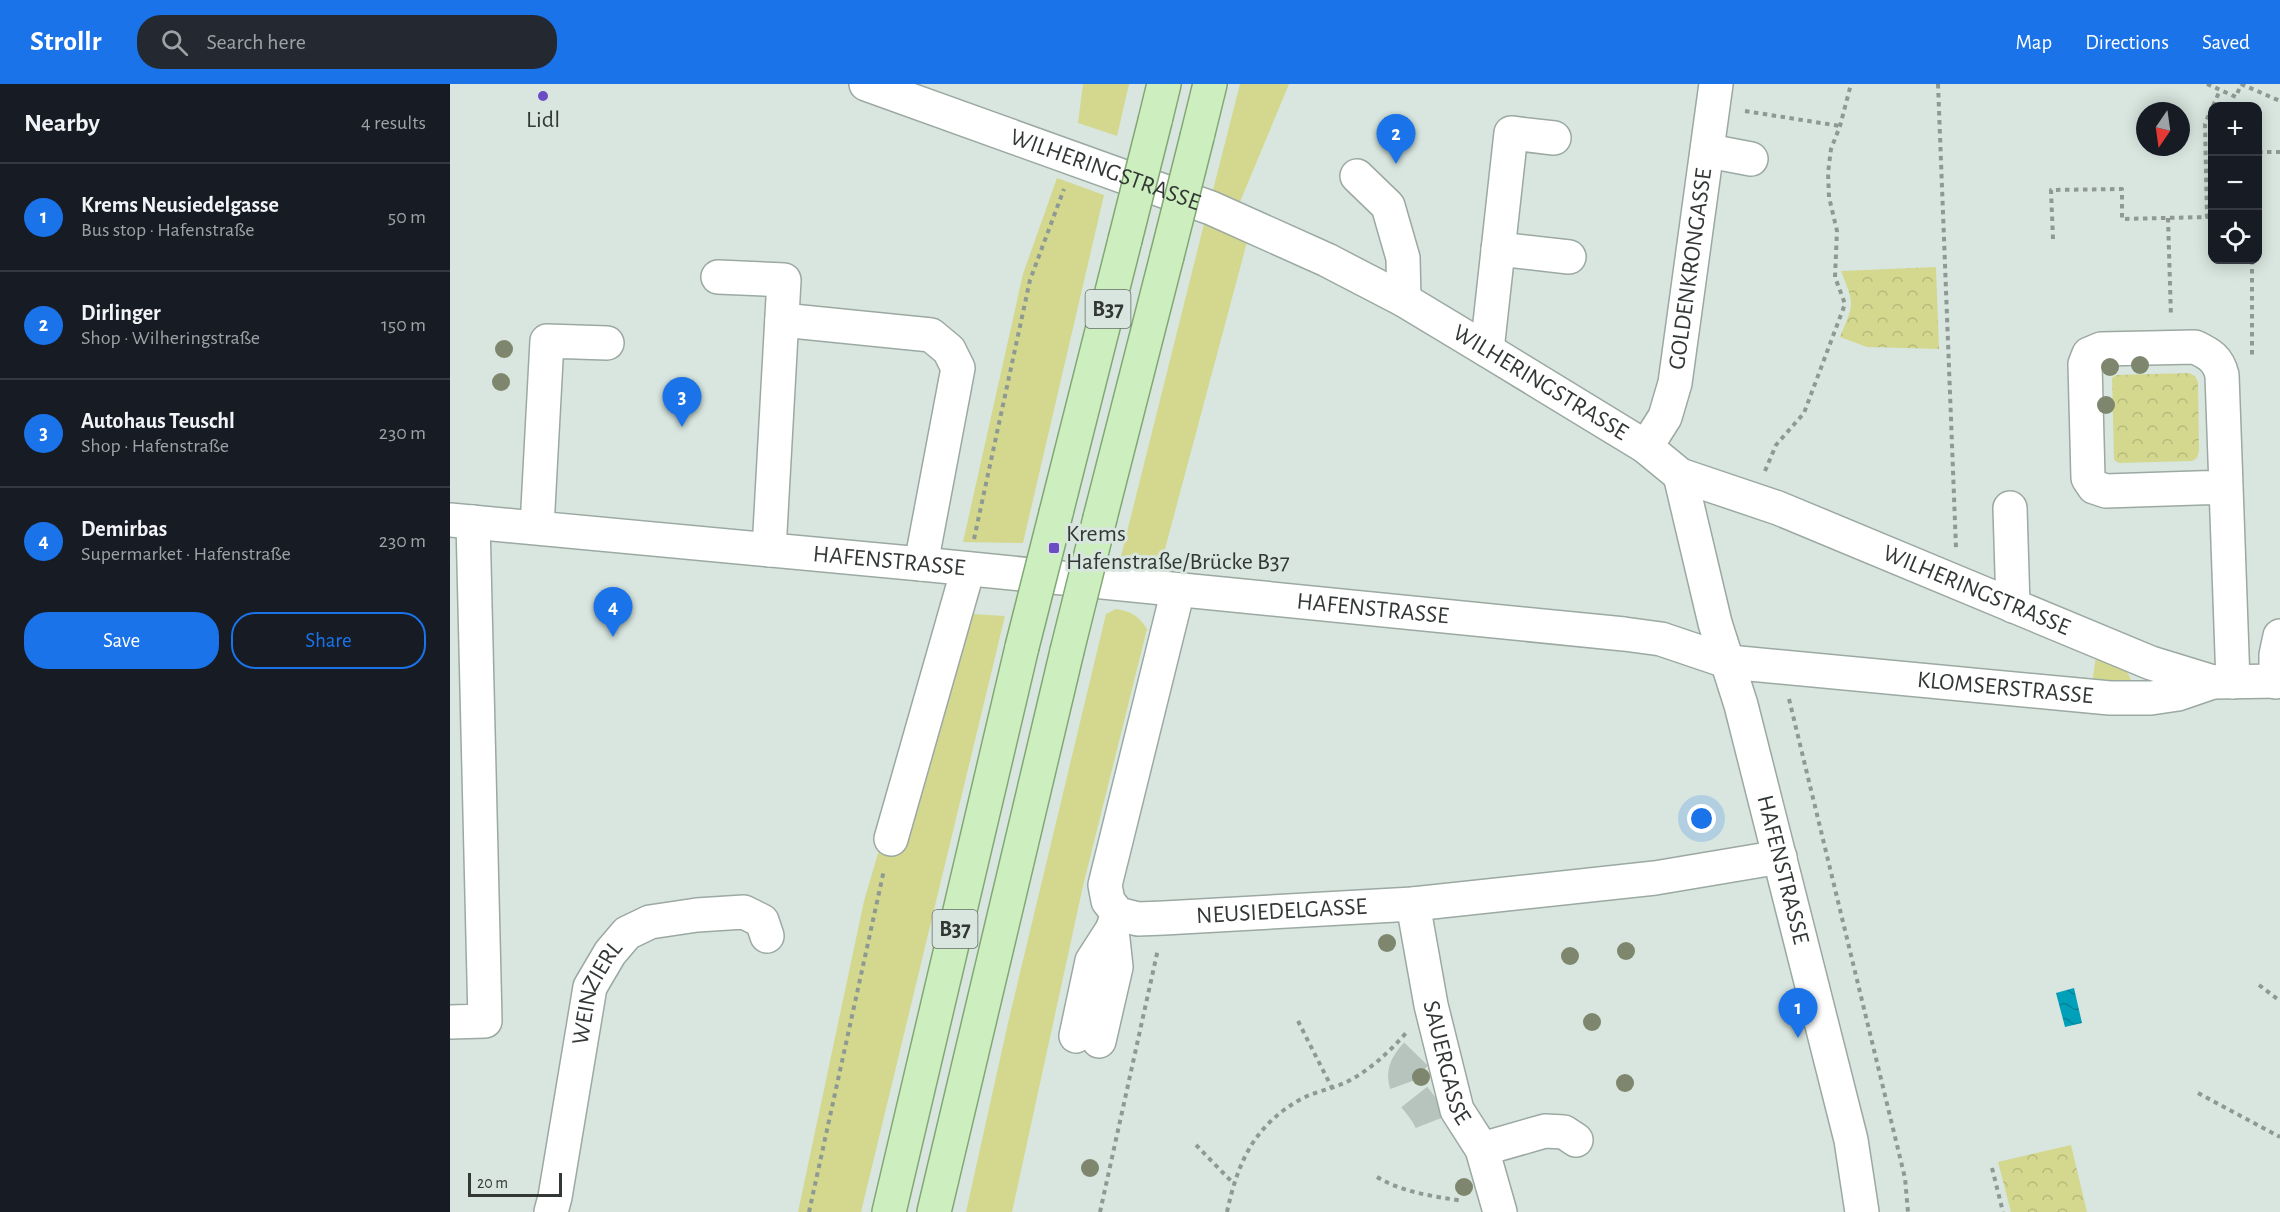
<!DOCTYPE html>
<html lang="en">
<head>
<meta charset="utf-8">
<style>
  :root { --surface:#171b24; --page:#242831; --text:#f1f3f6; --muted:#9ea1a6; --line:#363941; --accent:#1a73e8 }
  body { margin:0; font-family:"Alegreya Sans",sans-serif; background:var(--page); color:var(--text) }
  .controls { position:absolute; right:18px; top:18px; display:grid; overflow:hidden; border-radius:12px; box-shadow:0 3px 15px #0003 }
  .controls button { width:54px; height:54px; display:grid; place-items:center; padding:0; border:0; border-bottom:2px solid var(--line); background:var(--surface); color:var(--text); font:30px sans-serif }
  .compass { position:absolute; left:1686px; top:18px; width:54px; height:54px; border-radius:50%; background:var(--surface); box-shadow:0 3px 15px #0003; rotate:193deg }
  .scale { position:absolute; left:18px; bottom:15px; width:94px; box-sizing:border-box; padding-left:6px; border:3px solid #333835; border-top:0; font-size:16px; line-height:21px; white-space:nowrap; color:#333835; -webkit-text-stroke:4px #d8e6df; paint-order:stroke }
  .you { position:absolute; left:1252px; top:735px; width:21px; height:21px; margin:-15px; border:4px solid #fff; border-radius:50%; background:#1a73e8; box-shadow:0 0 0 9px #1a73e833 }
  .badge { display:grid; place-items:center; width:39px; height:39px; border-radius:50%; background:var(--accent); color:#fff; font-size:20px; font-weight:700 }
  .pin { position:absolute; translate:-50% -50px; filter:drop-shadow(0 2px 3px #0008) }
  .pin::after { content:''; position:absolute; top:32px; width:21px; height:18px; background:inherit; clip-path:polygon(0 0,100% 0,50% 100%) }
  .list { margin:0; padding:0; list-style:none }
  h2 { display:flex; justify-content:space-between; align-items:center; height:78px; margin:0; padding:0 24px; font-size:26px }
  h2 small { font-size:20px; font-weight:400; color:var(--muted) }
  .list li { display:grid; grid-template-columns:39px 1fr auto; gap:18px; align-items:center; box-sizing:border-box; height:108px; padding:0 24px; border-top:2px solid var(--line) }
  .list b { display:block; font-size:22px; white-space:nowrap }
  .list p { margin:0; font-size:20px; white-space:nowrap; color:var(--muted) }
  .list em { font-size:20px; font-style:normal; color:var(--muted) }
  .actions { display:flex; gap:12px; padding:18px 24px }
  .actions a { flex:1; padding:14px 0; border:2px solid var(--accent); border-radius:24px; text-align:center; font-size:21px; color:var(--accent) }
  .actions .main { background:var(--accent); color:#fff }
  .icon { flex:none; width:33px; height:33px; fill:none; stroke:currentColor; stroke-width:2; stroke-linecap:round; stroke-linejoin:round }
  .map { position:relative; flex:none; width:1830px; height:1128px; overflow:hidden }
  header { display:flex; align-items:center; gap:36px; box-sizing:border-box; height:84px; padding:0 30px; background:var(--accent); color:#fff }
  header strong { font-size:28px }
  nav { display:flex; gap:33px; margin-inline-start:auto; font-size:21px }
  .search { width:420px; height:54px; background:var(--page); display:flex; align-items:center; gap:15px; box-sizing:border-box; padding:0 21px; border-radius:24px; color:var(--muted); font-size:22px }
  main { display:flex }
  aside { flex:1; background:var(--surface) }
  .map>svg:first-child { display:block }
</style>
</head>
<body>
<header>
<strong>Strollr</strong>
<div class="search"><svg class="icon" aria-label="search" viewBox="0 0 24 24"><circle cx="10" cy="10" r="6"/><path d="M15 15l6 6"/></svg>Search here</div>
<nav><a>Map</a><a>Directions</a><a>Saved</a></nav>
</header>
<main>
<aside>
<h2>Nearby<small>4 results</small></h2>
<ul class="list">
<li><span class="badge">1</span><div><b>Krems Neusiedelgasse</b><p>Bus stop · Hafenstraße</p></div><em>50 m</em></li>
<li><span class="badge">2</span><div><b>Dirlinger</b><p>Shop · Wilheringstraße</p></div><em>150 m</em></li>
<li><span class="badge">3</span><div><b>Autohaus Teuschl</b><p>Shop · Hafenstraße</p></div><em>230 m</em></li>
<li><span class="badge">4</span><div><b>Demirbas</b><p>Supermarket · Hafenstraße</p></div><em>230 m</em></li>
</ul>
<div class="actions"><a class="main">Save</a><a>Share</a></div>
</aside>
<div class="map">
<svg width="1830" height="1128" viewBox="0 0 1830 1128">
  <defs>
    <pattern id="park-crowns" width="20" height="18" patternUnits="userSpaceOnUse" patternTransform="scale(1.5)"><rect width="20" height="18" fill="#d3d88e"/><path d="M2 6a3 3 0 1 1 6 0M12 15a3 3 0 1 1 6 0" fill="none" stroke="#b6ba7b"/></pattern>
    <pattern id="water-waves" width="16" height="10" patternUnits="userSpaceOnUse" patternTransform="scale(1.5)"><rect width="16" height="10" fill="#00a0ba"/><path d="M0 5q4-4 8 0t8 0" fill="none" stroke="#038398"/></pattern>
  </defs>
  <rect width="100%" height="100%" fill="#d8e6df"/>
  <!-- green -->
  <path fill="#d3d88e" d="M633,0H679L667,52L628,39Z
    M790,0H839L790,118L763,106Z
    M607,94L654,111L573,459L513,458L573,190Z
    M754,140L797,158L711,480L671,472Z
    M666,525C681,527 689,532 697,545L633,802L562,1128H516L558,939L656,530Z
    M522,530L555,532L411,1128H348L414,817L429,766L450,756Z
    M1646,572C1660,578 1678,581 1681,597L1677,602L1642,600Z"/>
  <!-- park -->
  <path fill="url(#park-crowns)" d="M1486,183L1489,265L1417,263L1390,253C1404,219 1405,222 1391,187Z
    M1739,289L1745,292L1748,298L1749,367L1747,374L1742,377L1669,379L1664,376L1662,294L1666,291Z
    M1621,1061L1637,1128H1561L1548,1078Z"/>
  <!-- water -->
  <path fill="url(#water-waves)" d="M1624,904L1632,939L1615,943L1606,909Z"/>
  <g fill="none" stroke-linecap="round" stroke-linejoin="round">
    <!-- minor-tunnel -->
    <path stroke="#b7c3bd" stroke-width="33" stroke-dasharray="33 16" stroke-linecap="butt" d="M966,970C937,1000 971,1012 981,1038"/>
    <!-- minor casing -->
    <g stroke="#9ba9a2" stroke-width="36">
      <g id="minor">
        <path id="s1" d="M416,0L761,124L877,176L954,216L1037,266L1196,363L1230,391L1328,424L1701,579L1763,598"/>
        <path d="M1259,67L1301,75"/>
        <path d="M907,92L938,122L953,174L954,216"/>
        <path d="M1048,165L1119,173"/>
        <path d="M268,193L334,196L319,466"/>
        <path d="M332,236L481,251L499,266L508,284L471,480"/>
        <path d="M1037,266L1061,49L1104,54"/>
        <path id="s2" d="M1196,363L1215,333L1225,299L1266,0"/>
        <path id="s3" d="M1230,391L1265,539L1291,621L1401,1056L1412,1128"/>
        <path d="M1776,403L1656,407L1644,403L1638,394L1635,280L1639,270L1651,265L1745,263C1760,270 1768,275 1772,291L1783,598"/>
        <path d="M1560,424L1563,522"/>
        <path id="s4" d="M0,436L471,480L1174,550L1211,555L1279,578L1660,614H1701L1728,610L1763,598L1830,597"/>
        <path d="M87,443L97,257L157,259"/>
        <path id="s5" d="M728,506L655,801L658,817L668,830L688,835L714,834L963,820L1205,794L1330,773"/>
        <path d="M1826,598V571L1830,552"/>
        <path d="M441,755L518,485"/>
        <path id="s6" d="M963,820L981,921L1007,1026L1032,1065L1050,1128"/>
        <path d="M0,938L35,937L23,438"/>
        <path d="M626,952L642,877L662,846L668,830"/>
        <path d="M649,957L666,883L662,846"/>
        <path d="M1032,1065L1095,1047L1114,1048L1126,1056"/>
        <path id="s7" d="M101,1128L105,1113L140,903L160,869L177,849L200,838L247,831L294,828L312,837L317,852"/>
      </g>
    </g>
    <!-- major casing -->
    <g stroke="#81a874" stroke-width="36">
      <path id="major" d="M705,37L714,0
        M747,53L760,0
        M606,429L675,156
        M650,434L717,172
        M439,1128L572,563
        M484,1128L617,567"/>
    </g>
    <!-- path -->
    <path stroke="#8f9994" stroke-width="4" stroke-dasharray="4.5 4.5" stroke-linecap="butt" d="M1488,0L1506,464
      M1757,0L1786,13L1791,0
      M1791,0L1830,17
      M1763,22L1770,6
      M1762,23L1755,40L1757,133H1762
      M1295,27L1390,42
      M1808,68H1830
      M1718,134L1721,233
      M1603,155L1601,106L1672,105V135L1757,133
      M1802,176V274
      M1315,387L1326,361L1354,329L1395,220L1385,193L1387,147L1379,113L1378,89L1381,65L1390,42L1401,0
      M524,455L580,196L614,105
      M1339,615L1455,1094L1458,1128
      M1809,901L1830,917
      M848,937L882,1004
      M1748,1009L1830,1053
      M746,1061L783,1099
      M1542,1084L1553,1128
      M927,1093C954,1109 983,1112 1013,1117
      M359,1128L434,786
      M650,1128L708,865
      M777,1128C788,1077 805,1040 853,1014C869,1006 888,1004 904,994C924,982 940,967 956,949"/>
    <!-- minor -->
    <use href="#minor" stroke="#fff" stroke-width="33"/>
    <!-- major -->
    <use href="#major" stroke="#cdefc0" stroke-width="33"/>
    <!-- major-bridge casing -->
    <g stroke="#81a874" stroke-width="36" stroke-linecap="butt">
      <path id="major-bridge" d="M675,156L705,37
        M717,172L747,53
        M572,563L606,429
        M617,567L650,434"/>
    </g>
    <!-- major-bridge -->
    <use href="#major-bridge" stroke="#cdefc0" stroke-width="33"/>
  </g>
  <!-- trees -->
  <g fill="#7e866d">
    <circle cx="54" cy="265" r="9"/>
    <circle cx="1690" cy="281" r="9"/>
    <circle cx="1660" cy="283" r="9"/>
    <circle cx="51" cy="298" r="9"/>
    <circle cx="1656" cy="321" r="9"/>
    <circle cx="937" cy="859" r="9"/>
    <circle cx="1176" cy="867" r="9"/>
    <circle cx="1120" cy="872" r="9"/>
    <circle cx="1142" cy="938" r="9"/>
    <circle cx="971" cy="993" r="9"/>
    <circle cx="1175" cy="999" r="9"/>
    <circle cx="640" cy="1084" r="9"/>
    <circle cx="1014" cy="1103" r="9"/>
  </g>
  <!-- markers -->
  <g fill="#6c4cc5" stroke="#d8e6df" stroke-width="2">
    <circle cx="93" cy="12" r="6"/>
    <rect x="598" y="458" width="12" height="12" rx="3"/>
  </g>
  <g text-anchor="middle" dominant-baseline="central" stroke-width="6" stroke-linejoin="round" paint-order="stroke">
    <!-- shield labels -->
    <g fill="#d8e6df" stroke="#646c68" stroke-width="1.5">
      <rect x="635.5" y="206" width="45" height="38" rx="4.5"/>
      <rect x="482.5" y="826" width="45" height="38" rx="4.5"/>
    </g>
    <g font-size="22" font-weight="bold" fill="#333835">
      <text x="658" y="225">B37</text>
      <text x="505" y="845">B37</text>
    </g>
    <!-- poi labels -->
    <g font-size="24" fill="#333835" stroke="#d8e6df">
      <text x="93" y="36">Lidl</text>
      <text x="616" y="450" text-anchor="start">Krems<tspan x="616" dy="28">Hafenstraße/Brücke B37</tspan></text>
    </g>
    <!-- street labels -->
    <g font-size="24" fill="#333835" stroke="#d8e6df">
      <text stroke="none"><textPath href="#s1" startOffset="254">WILHERINGSTRASSE</textPath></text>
      <text stroke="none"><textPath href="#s2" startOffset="186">GOLDENKRONGASSE</textPath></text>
      <text stroke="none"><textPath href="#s1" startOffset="740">WILHERINGSTRASSE</textPath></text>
      <text stroke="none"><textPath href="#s4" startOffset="441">HAFENSTRASSE</textPath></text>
      <text stroke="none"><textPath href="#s1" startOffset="1226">WILHERINGSTRASSE</textPath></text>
      <text stroke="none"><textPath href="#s4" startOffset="927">HAFENSTRASSE</textPath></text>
      <text stroke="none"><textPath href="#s4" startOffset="1566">KLOMSERSTRASSE</textPath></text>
      <text stroke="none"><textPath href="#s3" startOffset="408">HAFENSTRASSE</textPath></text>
      <text stroke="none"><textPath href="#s5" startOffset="501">NEUSIEDELGASSE</textPath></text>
      <text stroke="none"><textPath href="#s7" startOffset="225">WEINZIERL</textPath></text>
      <text stroke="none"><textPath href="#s6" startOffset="162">SAUERGASSE</textPath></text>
    </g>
  </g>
</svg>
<div class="controls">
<button>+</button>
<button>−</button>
<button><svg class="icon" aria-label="locate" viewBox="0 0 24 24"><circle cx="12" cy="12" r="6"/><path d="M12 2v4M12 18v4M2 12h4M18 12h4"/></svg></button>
</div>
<svg class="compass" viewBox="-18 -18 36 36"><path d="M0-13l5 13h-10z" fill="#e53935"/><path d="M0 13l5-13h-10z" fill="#9ea1a6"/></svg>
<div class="scale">20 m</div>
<div class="you"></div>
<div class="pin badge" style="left:1348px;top:954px">1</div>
<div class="pin badge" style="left:946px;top:80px">2</div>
<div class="pin badge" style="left:232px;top:343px">3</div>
<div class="pin badge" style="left:163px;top:553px">4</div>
</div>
</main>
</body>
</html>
